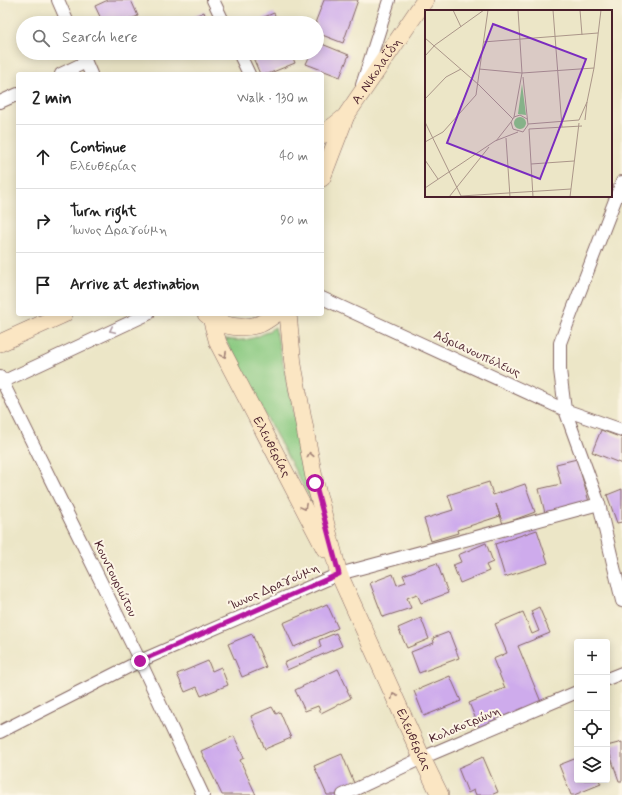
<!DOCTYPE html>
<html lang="en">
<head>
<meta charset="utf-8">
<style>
  :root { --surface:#fff; --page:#f6f6f6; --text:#222; --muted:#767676; --line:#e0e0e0 }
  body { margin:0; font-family:Mynerve,sans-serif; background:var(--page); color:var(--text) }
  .controls { position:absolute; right:12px; bottom:12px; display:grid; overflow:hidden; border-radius:4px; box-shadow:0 2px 10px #0003 }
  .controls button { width:36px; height:36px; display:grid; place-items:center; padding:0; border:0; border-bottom:1px solid var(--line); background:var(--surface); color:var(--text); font:20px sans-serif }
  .stop { position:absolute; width:12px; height:12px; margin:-9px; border:3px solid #b5179e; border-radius:50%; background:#fff }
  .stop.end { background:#b5179e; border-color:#fff; box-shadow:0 1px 4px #0008 }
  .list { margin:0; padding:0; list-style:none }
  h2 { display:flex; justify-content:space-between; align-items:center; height:52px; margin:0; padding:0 16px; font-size:17px }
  h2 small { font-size:13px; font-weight:400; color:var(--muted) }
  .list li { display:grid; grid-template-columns:26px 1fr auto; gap:12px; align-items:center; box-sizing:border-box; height:64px; padding:0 16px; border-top:1px solid var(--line) }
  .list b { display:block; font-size:15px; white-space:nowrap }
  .list p { margin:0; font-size:13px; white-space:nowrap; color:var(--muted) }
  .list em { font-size:13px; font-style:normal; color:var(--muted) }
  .icon { flex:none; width:22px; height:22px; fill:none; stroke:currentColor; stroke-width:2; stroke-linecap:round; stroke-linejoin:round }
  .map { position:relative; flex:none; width:622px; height:795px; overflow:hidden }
  .search { position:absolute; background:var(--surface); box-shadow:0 2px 10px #0003; left:16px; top:16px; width:308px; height:44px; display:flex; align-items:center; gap:10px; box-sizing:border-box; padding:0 14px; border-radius:22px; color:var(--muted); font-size:15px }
  .panel { position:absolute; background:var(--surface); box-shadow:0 2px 10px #0003; left:16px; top:72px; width:308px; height:244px; border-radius:4px }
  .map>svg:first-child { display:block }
</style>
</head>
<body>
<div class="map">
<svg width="622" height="795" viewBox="0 0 622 795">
  <rect width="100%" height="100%" fill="#fcf5e5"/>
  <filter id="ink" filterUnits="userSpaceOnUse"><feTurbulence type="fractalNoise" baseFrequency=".025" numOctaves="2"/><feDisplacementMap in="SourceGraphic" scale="8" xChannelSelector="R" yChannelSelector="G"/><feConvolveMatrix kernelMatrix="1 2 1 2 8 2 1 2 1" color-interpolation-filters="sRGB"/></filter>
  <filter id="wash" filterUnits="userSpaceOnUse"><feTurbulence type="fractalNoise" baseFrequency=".012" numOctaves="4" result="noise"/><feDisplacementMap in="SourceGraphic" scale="16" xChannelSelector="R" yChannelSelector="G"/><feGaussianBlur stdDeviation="0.9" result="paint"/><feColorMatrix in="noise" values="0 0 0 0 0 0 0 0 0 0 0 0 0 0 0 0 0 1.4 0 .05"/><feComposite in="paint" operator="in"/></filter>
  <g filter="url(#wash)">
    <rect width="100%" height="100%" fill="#ece6c7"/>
    <!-- green -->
    <path fill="#89c980" stroke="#6a7456" d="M275,327L316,510L225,339C230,339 236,341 241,340C253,340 266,333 275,327Z"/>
    <g id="blocks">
      <!-- building -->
      <path fill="#ceabec" d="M108,0H131L138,16L121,23H103L95,6Z
        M324,0H358L343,43L317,33V23H315Z
        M204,12L208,23H179Z
        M274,13L278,23H250Z
        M317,42L349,55L340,77L306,64L311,53H317Z
        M251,53H291L295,63L268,74H260Z
        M601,430L622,438V464L592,452Z
        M577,459L589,502L545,513L539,489L561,484L556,464Z
        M489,482L493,495L525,484L535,512L503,524L496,504L500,516L457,530L458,533L431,541L424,519L453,510L448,495Z
        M622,489V522L617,523L607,495Z
        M537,530L548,563L505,577L495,544Z
        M486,543L493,562L486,565L489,571L460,583L453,565L461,562L458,555Z
        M437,563L448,593L421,603L417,594L407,598L411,608L383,617L370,583L393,574L397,585L406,582L403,575Z
        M327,604L338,628L294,647L283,623Z
        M539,607L550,633L518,646L541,702L481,731L469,703L505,688L493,659L507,653L495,624L523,612L532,634L539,631L531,611Z
        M421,618L429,639L407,648L398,628Z
        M449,632L459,658L419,673L411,652L434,643L433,638Z
        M336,633L342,646L287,670L284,663L321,647L319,640Z
        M252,634L266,667L242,677L228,644Z
        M208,661L212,671L221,667L228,685L201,696L197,687L185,692L177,674Z
        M338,669L348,690H347L351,698L321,713L318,706L305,711L295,690Z
        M450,676L461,701L424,716L414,691Z
        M272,707L276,714L280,712L291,738L265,749L251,716Z
        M234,736L244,758L240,760L256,795H222L201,751Z
        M622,742V781H619L607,746Z
        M342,754L356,788L339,795H327L314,766Z
        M483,757L498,792L491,795H476L474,790L468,793L458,768Z
        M577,758V780H599L601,784L574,795H571L559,765Z"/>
    </g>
  </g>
  <g filter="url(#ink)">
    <use href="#blocks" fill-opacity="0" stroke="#836562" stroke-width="1"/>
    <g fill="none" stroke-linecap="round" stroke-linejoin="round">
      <!-- street casing -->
      <g stroke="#836562" stroke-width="14">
        <path id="street" d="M58,0L68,23
          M213,0L224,23
          M82,53L91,74
          M239,53L249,74
          M61,74L86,62
          M362,85L389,0
          M0,102L18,94
          M622,182L560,343V370L565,410L599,504L622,601
          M322,298L565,410L622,430
          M0,377L140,661L203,795
          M0,383L148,314
          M607,679L622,673
          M0,732L140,661L339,574L599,504
          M343,795L422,758L577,692"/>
      </g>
      <!-- secondary casing -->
      <g stroke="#836562" stroke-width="18">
        <g id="secondary">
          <path id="s1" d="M322,135L345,117L425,0"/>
          <path d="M322,178L345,118"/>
          <path d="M206,314C221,327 241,330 260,324C265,322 271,317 276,314"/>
          <path id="s2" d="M288,314L293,365L315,483L339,574L422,758L440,795"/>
          <path id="s3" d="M211,318L218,343L325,549"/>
          <path d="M0,343L64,314"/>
        </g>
      </g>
      <!-- street -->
      <use href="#street" stroke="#fff" stroke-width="12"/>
      <!-- secondary -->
      <use href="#secondary" stroke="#fbe6c3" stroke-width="17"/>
    </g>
    <!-- one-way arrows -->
    <defs><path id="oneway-chevron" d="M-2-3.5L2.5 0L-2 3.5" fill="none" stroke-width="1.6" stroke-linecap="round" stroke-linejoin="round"/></defs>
    <use stroke="#ae9aa0" href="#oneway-chevron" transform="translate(112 330) rotate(155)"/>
    <g stroke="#a28277">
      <use href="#oneway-chevron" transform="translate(224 355) rotate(62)"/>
      <use href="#oneway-chevron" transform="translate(310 455) rotate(-101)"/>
      <use href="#oneway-chevron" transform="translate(304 507) rotate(62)"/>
      <use href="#oneway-chevron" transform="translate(394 696) rotate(-114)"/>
    </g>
  </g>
  <g fill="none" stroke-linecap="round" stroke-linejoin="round" filter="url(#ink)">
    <!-- route -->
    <path stroke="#b5179e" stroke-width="5" d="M140,661L339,574L315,483"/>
  </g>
  <g text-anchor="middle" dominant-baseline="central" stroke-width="4" stroke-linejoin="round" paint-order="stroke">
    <!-- street labels -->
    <g font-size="13" fill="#4a1f2b" stroke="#fcf5e5">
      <text stroke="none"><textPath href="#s1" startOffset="85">Α. Νικολαΐδη</textPath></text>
      <text transform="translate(477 354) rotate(25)">Αδριανουπόλεως</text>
      <text stroke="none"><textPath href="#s3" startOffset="143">Ελευθερίας</textPath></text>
      <text transform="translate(115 579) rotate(64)">Κουντουριώτου</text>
      <text transform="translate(274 587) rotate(-24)">Ίωνος Δραγούμη</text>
      <text transform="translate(465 725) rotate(-23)">Κολοκοτρώνη</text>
      <text stroke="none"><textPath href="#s2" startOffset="447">Ελευθερίας</textPath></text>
    </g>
  </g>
  <!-- overview -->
  <g transform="translate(425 10)">
    <rect width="187" height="187" fill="#ece6c7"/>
    <path d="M97,74L101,105L93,104ZM89 113a6 6 0 1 1 12 0a6 6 0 1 1-12 0Z" fill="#89c980"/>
    <path fill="none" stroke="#ab9689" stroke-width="1" d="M28,0L36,17M128,0L137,117M155,0L157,25M0,28L54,75L88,109M58,32L173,23M0,46L10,35L59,0M54,59L97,63L169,58M98,67L103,115L98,122L88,119L86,112L89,107L95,105L102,109M0,89L21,67L36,59M89,107L97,63L93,0M160,110L162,92M0,112L36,186M103,114L154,110L162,92L169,58L176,0M104,119L108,187M104,119L157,116M81,128L85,187M71,131L86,112M0,132L18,122L51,85L63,0M0,150L13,169M106,154L149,151M0,178L70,131L93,122M36,186L146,179M24,187L64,137M145,187L154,113"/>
    <path fill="#7b2cbf" fill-opacity="0.15" stroke="#7b2cbf" stroke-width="2" d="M68,14L161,49L115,169L22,133Z"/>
    <rect width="187" height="187" fill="none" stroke="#4a1f2b" stroke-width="2"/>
  </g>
</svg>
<div class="controls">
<button>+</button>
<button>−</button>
<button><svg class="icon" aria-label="locate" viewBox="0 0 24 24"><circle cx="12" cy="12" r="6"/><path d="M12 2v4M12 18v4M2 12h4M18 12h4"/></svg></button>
<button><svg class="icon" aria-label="layers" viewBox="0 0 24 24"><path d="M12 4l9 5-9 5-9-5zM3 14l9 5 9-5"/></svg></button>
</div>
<div class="stop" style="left:315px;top:483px"></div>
<div class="stop end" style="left:140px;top:661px"></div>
<div class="search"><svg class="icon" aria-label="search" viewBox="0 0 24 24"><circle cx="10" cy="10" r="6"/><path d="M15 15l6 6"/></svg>Search here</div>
<section class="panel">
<h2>2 min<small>Walk · 130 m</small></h2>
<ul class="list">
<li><svg class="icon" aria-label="ahead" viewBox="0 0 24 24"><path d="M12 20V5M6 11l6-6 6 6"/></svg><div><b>Continue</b><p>Ελευθερίας</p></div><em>40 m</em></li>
<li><svg class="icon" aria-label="right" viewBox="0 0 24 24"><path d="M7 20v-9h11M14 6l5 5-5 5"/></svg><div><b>Turn right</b><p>Ίωνος Δραγούμη</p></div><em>90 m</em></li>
<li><svg class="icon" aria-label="arrive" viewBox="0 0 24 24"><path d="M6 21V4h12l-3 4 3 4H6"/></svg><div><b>Arrive at destination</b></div></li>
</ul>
</section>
</div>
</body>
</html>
